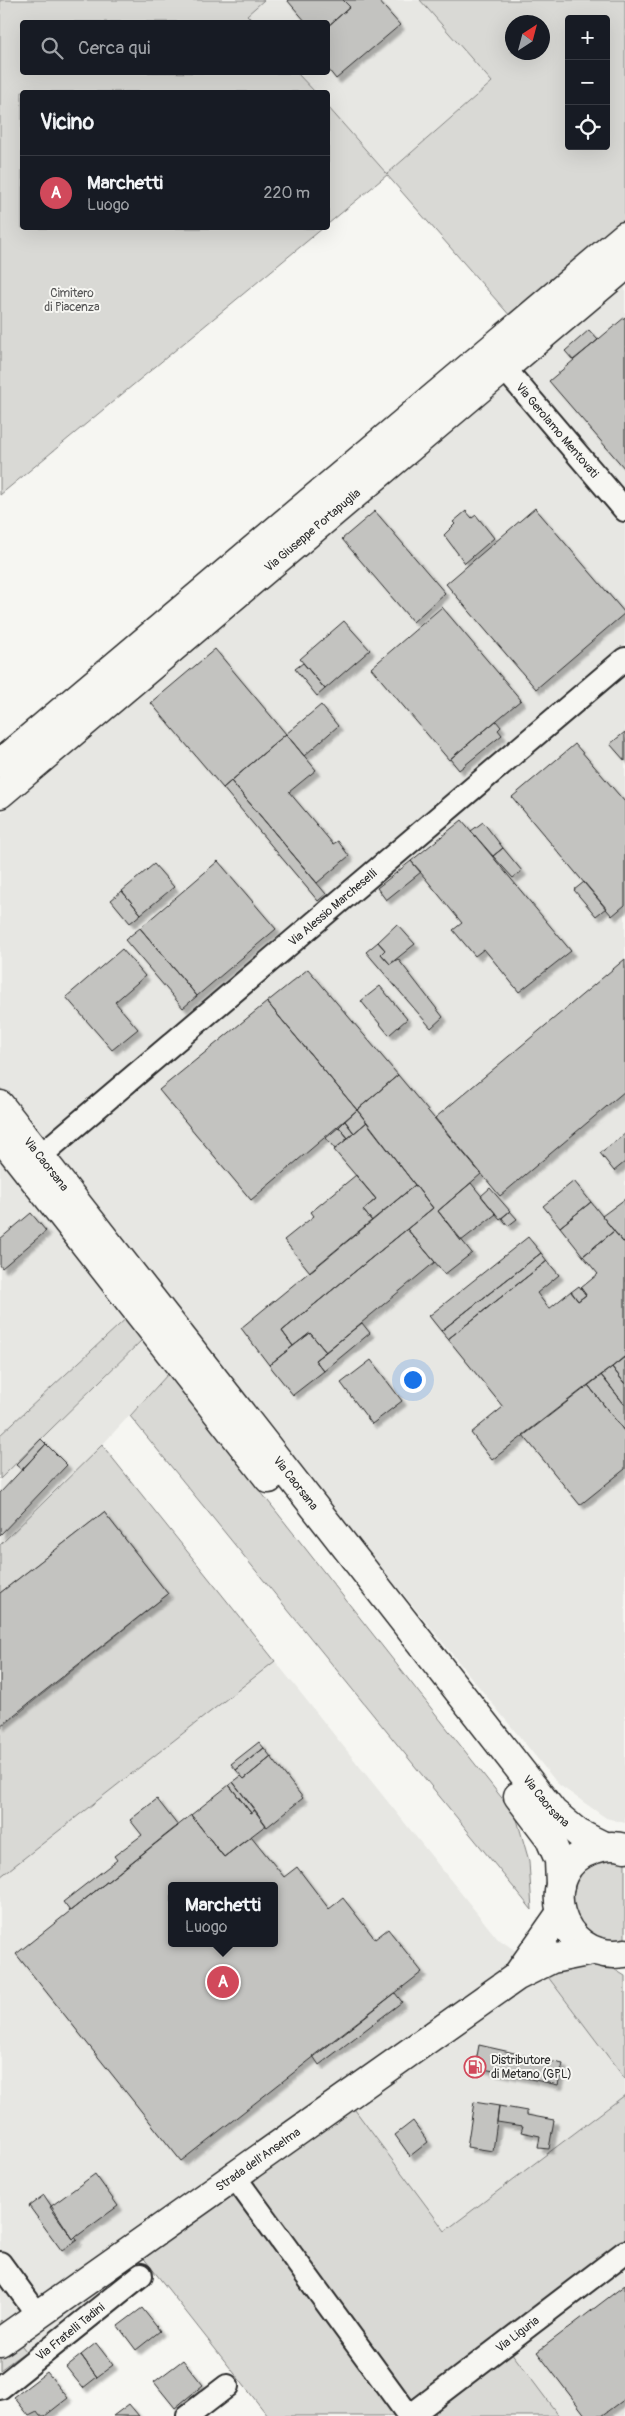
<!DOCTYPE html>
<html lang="it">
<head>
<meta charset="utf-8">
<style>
  :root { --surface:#171b24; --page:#20242c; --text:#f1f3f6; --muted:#9ea1a6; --line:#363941; --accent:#d1495b }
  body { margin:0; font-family:Pangolin,sans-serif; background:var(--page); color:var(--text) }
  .controls { position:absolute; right:15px; top:15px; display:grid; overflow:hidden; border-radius:5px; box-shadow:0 5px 20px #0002 }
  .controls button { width:45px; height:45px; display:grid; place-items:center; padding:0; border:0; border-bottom:1px solid var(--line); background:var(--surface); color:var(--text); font:25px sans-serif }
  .compass { position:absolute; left:505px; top:15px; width:45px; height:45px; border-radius:50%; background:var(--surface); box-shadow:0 5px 20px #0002; rotate:36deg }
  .you { position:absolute; left:412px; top:1379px; width:18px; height:18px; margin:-12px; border:4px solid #fff; border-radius:50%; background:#1a73e8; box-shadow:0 0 0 8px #1a73e833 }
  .badge { display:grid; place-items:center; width:32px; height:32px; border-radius:50%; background:var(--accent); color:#fff; font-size:16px; font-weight:700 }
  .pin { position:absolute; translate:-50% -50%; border:2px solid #fff; box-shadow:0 1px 5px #0006 }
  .popup { position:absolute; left:168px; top:1882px; width:110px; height:65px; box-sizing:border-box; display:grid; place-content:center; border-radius:5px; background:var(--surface); filter:drop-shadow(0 1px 4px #0005); font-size:16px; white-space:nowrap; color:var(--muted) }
  .popup b { font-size:19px; color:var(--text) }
  .popup::after { content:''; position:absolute; left:50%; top:100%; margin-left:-10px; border:10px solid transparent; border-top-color:var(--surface) }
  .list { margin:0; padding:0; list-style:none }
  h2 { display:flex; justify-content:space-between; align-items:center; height:65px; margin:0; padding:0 20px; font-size:21px }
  h2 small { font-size:16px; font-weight:400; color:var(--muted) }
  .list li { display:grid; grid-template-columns:32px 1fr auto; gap:15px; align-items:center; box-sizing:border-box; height:75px; padding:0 20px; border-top:1px solid var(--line) }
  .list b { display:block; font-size:19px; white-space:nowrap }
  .list p { margin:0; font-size:16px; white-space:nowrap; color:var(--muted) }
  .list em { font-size:16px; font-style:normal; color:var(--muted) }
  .icon { flex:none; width:28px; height:28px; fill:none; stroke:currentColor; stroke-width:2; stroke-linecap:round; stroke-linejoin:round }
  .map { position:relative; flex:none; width:625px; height:2416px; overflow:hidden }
  .search { position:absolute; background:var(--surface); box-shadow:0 5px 20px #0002; left:20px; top:20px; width:310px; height:55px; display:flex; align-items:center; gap:12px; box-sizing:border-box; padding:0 18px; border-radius:5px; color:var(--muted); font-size:19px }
  .panel { position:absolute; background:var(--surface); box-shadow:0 5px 20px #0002; left:20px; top:90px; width:310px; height:140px; border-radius:5px }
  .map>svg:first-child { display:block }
</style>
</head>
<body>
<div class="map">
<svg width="625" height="2416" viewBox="0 0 625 2416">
  <defs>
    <filter id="shadow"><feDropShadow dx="4.5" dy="4.5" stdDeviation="1" flood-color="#0004"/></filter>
  </defs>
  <rect width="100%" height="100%" fill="#f6f6f2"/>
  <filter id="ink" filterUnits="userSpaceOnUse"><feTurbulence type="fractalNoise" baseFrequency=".02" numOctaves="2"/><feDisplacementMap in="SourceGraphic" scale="10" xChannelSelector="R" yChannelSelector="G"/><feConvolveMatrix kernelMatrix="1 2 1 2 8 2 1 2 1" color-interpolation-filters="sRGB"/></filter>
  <g filter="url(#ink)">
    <!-- built -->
    <path fill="#e7e7e3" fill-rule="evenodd" d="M264,0H420L492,82L387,174L328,107V92H315L297,73L328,72V22H254L247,15Z
      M625,248V1823L606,1818L558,1784L271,1432L0,1091V814Z
      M0,1156L131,1314L0,1435Z
      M147,1335L168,1374L102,1445L497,1938L542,1969L625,2079V2095L445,2232L352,2106L142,2256L26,2351L0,2321V1479ZM172,1886H274V1943H172Z
      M625,2252V2416H559L504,2344Z"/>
    <!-- green -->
    <path fill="#d9d9d5" stroke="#828280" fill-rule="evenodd" d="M0,0H264L247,15L254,22H22V72L297,73L315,92H22V228H323L0,495Z
      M420,0H625V234L518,325L387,175L328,224V107L387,174L492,82ZM569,19H606V146H569ZM512,22H542V52H512Z
      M131,1314L147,1335L0,1479V1435Z
      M168,1374L516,1816L529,1861L532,1910L130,1416Z
      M102,1445L275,1661L0,1877V1728L168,1594L104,1512L0,1593V1545Z
      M625,1854V1946L577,1932L567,1887L584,1862Z
      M604,1963L625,1976V2079L542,1969Z
      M625,2095V2252L505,2344L559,2416H268L142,2256L352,2106L445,2231Z
      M1,2320L26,2351L0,2370V2321Z"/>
    <!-- building -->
    <path fill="#c3c3c0" stroke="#2b2b2b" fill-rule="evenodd" filter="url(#shadow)" d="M287,0H343L350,7L328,26V22H306Z
      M343,0H378L400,25L336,79L328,69V26L350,7Z
      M625,317V469L549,381Z
      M589,330L598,340L573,360L565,351Z
      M535,508L625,613L536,689L446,584Z
      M375,511L445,593L413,622L342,539Z
      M466,511L472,518L476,515L494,538L465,563L444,535L455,524L453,522Z
      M442,607L521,700L449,760L371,668Z
      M344,621L370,650L325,689L300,659Z
      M215,649L286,734L223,788L151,703Z
      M303,663L325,689L317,696L295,669Z
      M321,705L338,726L304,756L286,734Z
      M496,721L501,727L498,730L502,735L459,770L450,759Z
      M625,732V761L610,744Z
      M286,734L316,770L289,792L333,844L338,841L349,856L317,883L231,781Z
      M575,744L625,802V905L612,916L512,797Z
      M231,781L326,894L318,901L223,788Z
      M462,820L571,951L519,992L484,949L475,956L453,930L462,923L411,861Z
      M483,822L503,848L493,856L471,831Z
      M503,848L522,871L513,878L493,856Z
      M218,861L276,929L197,996L140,928Z
      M411,861L421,872L386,900L377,888Z
      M154,864L174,887L141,914L122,891Z
      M584,882L606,908L596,916L574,890Z
      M122,891L141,914L130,923L111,900Z
      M397,924L415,944L390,964L381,954L385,950L378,942Z
      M140,928L197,996L183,1008L125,940Z
      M378,942L385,950L381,954L390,964L398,959L443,1017L431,1028L366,952Z
      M122,949L145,976L115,1002L138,1029L112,1050L66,997Z
      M625,959V1091L500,1196L435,1118Z
      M308,969L398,1075L357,1110L267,1002Z
      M380,986L407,1019L389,1035L361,1001Z
      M267,1002L357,1110L251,1200L159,1090Z
      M398,1075L481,1174L438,1211L472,1253L445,1274L407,1229L433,1208L357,1110Z
      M357,1110L367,1122L354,1133L345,1121Z
      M345,1121L354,1133L348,1138L339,1127Z
      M367,1122L415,1185L372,1221L363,1210L376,1199L334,1150Z
      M339,1127L348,1138L335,1149L326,1138Z
      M625,1134V1162L614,1171L600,1153Z
      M356,1175L376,1199L363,1210L372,1221L310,1272L284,1240L314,1216L311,1212Z
      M574,1181L591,1202L560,1227L543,1206Z
      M471,1183L496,1214L461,1241L438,1211Z
      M415,1185L433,1208L282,1331L293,1346L269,1365L241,1328Z
      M490,1188L510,1211L500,1219L481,1196Z
      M625,1199V1241L623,1242L602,1216Z
      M591,1202L614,1231L583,1256L560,1227Z
      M510,1211L517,1219L508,1226L502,1218Z
      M31,1213L46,1231L2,1268L0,1265V1239Z
      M407,1229L435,1262L326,1352L310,1333L293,1346L282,1331Z
      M614,1231L623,1242L625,1241V1357L492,1460L471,1433L503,1407L448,1339L547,1261L559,1275L537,1293L549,1309L571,1291L578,1301L586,1295L581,1288L598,1274L583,1256Z
      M528,1237L541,1253L441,1331L429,1316Z
      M541,1253L547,1261L448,1339L441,1331Z
      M579,1286L586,1295L578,1301L571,1292Z
      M362,1323L370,1333L324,1371L315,1360Z
      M310,1333L326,1352L315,1360L324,1371L293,1395L269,1365Z
      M624,1357L625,1358V1384L612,1367Z
      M371,1360L402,1401L372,1424L341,1383Z
      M612,1367L625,1384V1405L601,1375Z
      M601,1375L625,1405V1432L588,1385Z
      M588,1385L625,1432V1469L580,1505L523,1435Z
      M41,1439L46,1444L22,1470L16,1465Z
      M46,1444L67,1465L0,1535V1493Z
      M104,1512L168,1594L0,1726V1593Z
      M259,1742L264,1748L236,1770L231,1764Z
      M264,1748L271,1757L244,1779L236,1770Z
      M271,1757L303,1798L267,1827L233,1782L241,1776L244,1779Z
      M233,1782L255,1810L251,1813L229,1785Z
      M229,1785L251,1813L255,1810L266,1825L224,1857L191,1815Z
      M157,1799L178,1826L70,1911L63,1902L117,1860L114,1856L142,1835L130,1820Z
      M191,1815L224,1857L251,1836L284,1877L297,1867L329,1909L343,1898L375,1939L388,1929L422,1972L181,2161L16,1954ZM172,1886H274V1943H172Z
      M395,1993L402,2002L319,2065L313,2056Z
      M479,2045L563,2064L558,2085L475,2067Z
      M474,2102L499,2106L493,2151L467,2147Z
      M499,2106L527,2111V2115L554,2120L549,2149L538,2148L540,2136L521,2132L523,2126L497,2122Z
      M413,2121L428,2142L410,2156L395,2135Z
      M95,2174L118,2206L73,2239L50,2207Z
      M44,2195L73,2239L75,2237L77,2240L62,2251L29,2206Z
      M625,2285V2399L602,2416H586L537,2352Z
      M142,2308L160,2331L136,2350L118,2326Z
      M96,2343L113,2365L97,2377L81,2355Z
      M81,2355L97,2377L83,2388L66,2367Z
      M183,2360L203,2385L175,2408L154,2382Z
      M47,2372L68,2398L45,2416H40L37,2412L29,2416L14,2397Z
      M129,2404L139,2416H113Z"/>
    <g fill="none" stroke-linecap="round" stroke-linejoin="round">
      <!-- minor casing -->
      <g stroke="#2b2b2b" stroke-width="26">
        <g id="minor">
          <path id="s1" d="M493,355L625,510"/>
          <path id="s2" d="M40,1156L625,659"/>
          <path d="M234,2176L409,2416"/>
          <path d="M0,2263L38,2315"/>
          <path id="s3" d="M0,2388L141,2275"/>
          <path d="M188,2416L227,2386"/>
          <path id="s4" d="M410,2416L625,2252"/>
        </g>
      </g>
      <!-- secondary casing -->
      <g stroke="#2b2b2b" stroke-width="31">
        <g id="secondary">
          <path d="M0,763L625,236"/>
          <path id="s5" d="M0,794L625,266"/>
        </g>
      </g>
      <!-- primary casing -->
      <g stroke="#2b2b2b" stroke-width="31">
        <g id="primary">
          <path id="s6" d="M0,1105L553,1812L578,1833L604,1846"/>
          <path d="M0,1136L269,1479"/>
          <path d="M518,1796L549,1837L559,1860L560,1885"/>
          <path d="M625,1848C615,1845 604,1846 595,1849C532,1868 557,1964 625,1953"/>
          <path d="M518,1974L560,1914"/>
          <path id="s7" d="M0,2342L516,1977L552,1959L592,1951"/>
        </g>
      </g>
      <!-- minor -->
      <use href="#minor" stroke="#f6f6f2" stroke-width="22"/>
      <!-- secondary -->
      <use href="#secondary" stroke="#f6f6f2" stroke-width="28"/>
      <!-- primary -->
      <use href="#primary" stroke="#f6f6f2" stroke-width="28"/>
    </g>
  </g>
  <!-- icons -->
  <defs>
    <g id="fuel-ring" transform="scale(1.125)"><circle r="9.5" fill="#f6f6f2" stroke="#d1495b" stroke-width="1.5"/><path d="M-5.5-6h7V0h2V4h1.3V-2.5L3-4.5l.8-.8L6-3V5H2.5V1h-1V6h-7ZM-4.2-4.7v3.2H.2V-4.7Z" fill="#d1495b"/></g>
  </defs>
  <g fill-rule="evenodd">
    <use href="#fuel-ring" x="475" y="2067"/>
  </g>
  <g text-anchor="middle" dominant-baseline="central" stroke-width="4" stroke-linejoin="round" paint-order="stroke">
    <!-- park labels -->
    <g font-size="12" fill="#565656" stroke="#f6f6f2">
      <text x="72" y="293">Cimitero<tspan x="72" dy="14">di Piacenza</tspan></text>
    </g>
    <!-- street labels -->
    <g font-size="12" fill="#2b2b2b" stroke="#f6f6f2">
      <text stroke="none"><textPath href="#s1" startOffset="99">Via Gerolamo Mentovati</textPath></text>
      <text stroke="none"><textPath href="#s5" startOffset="409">Via Giuseppe Portapuglia</textPath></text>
      <text stroke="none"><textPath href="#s2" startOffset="384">Via Alessio Marcheselli</textPath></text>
      <text stroke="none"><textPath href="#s6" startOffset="75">Via Caorsana</textPath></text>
      <text stroke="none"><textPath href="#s6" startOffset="480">Via Caorsana</textPath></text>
      <text stroke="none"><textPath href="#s6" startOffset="885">Via Caorsana</textPath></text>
      <text stroke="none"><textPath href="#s7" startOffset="316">Strada dell'Anselma</textPath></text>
      <text stroke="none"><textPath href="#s3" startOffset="90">Via Fratelli Tadini</textPath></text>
      <text stroke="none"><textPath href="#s4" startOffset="135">Via Liguria</textPath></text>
    </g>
    <!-- poi labels -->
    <g font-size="12" fill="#2b2b2b" stroke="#f6f6f2" text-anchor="start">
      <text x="491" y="2060">Distributore<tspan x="491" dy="14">di Metano (GPL)</tspan></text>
    </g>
  </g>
</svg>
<div class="controls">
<button>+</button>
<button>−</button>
<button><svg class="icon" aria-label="locate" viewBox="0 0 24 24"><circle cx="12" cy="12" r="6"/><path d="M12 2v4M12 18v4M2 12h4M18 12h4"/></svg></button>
</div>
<svg class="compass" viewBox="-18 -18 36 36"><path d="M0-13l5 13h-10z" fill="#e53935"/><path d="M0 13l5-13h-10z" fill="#9ea1a6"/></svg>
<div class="you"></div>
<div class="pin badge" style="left:223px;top:1982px">A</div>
<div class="popup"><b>Marchetti</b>Luogo</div>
<div class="search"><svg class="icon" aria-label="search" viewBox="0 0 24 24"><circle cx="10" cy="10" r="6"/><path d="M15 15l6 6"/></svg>Cerca qui</div>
<section class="panel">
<h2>Vicino<small></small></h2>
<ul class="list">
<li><span class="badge">A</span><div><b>Marchetti</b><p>Luogo</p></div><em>220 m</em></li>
</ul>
</section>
</div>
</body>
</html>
